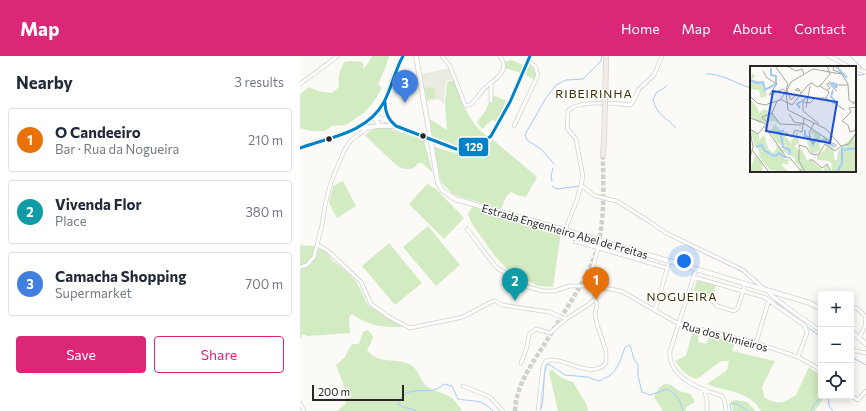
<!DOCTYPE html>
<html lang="en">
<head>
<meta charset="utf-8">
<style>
  :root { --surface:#fff; --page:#f6f6f7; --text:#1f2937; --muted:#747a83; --line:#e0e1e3; --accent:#db2777 }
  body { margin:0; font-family:Commissioner,sans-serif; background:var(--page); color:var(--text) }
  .controls { position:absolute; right:12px; bottom:12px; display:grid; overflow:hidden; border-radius:4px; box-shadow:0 2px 10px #0003 }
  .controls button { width:36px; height:36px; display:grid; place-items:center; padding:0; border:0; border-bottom:1px solid var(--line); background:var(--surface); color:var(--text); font:20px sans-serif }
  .scale { position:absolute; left:12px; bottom:10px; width:92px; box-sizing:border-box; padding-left:4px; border:2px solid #282725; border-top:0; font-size:11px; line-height:14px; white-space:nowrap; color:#282725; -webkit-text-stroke:3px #fff; paint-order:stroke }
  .you { position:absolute; left:384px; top:205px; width:14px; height:14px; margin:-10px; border:3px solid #fff; border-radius:50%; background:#1a73e8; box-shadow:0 0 0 6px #1a73e833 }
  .badge { display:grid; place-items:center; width:26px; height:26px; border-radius:50%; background:var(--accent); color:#fff; font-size:13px; font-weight:700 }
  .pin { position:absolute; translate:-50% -33px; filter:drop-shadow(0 1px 2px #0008) }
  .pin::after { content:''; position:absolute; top:21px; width:14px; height:12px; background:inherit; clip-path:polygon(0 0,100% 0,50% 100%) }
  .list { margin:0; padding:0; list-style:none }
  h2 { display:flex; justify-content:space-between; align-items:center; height:52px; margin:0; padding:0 16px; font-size:17px }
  h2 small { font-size:13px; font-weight:400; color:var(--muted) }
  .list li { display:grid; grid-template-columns:26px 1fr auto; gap:12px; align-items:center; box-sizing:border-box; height:64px; margin:0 8px 8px; padding:0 8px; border:1px solid var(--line); border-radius:4px }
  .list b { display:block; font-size:15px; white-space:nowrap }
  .list p { margin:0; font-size:13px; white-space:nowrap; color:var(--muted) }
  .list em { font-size:13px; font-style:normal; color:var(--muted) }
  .actions { display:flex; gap:8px; padding:12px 16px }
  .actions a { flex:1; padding:9px 0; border:1px solid var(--accent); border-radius:4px; text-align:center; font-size:14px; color:var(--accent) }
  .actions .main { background:var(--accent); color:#fff }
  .icon { flex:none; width:22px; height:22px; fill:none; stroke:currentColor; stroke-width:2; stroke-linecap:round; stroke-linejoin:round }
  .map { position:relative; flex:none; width:566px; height:355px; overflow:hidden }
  header { display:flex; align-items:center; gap:24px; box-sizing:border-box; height:56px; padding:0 20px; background:var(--accent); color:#fff }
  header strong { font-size:19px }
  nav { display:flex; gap:22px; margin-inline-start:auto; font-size:14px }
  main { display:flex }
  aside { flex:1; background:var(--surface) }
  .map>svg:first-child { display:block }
</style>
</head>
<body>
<header>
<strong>Map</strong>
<nav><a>Home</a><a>Map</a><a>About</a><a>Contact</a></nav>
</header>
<main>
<aside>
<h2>Nearby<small>3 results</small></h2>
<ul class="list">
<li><span class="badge" style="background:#e8710a">1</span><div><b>O Candeeiro</b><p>Bar · Rua da Nogueira</p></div><em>210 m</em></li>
<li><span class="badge" style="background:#0f9aa8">2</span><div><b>Vivenda Flor</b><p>Place</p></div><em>380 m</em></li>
<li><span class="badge" style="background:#3f7fe0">3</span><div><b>Camacha Shopping</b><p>Supermarket</p></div><em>700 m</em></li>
</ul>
<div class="actions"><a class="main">Save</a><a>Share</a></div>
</aside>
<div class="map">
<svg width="566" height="355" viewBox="0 0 566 355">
  <rect width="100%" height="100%" fill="#fbfaf6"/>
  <!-- built -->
  <path fill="#ecebe2" d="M149,12L154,23L146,25L144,48L138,43L127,46L121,18Z"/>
  <!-- green -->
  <path fill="#d2ebc3" d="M72,0H89L85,13L78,28L82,32L74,45L65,56L46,69L32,70L25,75H11L0,72V38L9,31L18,35L32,37L39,31C37,22 40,15 44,6L51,5L63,6V12L67,9Z
    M212,4L223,9L220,17L205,12L204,6Z
    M229,8L231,9L237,15L235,24L224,18Z
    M154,24L164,51L175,69L188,82L171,91L156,89L132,80L130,63L147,74L145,48L147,26Z
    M134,31L136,42L127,44L125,32Z
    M193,39L206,45L196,66L192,64L182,73L177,66L186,54L189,46H191Z
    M78,71H85L124,84L133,117L122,107H118C114,114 108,114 101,112C95,109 72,86 65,79L70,75Z
    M193,84L237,121L226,141L217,139L211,136L206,141L201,153L154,139L141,126L133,90C157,99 172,102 193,84Z
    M43,125L56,150L37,162L29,147L33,130Z
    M127,128L136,133L164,162L144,183L109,148Z
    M172,151L261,176L253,231L238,230L208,214L195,200L172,168L168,158Z
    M128,170L160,209L136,230L103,191Z
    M89,187L122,227L95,249L62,210Z
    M0,189L15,190L19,194L22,193L25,194L33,205L47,216L57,227L68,249L104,271C81,271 71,271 52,258L49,261L50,277L8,280L3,278L0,283Z
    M397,224L416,229L413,240L394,234Z
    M67,274L71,277L73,282L67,294C77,309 97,301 111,309C118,313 120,323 125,329C132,336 145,336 153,343C156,346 160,351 162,355H37L45,348L47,338L36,309L44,302L52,288H59L63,276Z
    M393,274L399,276L398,286L406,288L410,279L435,286L432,295L475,305L462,331L464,341C477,349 482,348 496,339L509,311L521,320V340H525L515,355H461C450,335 427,336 407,328L427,314L429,305H421L397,323C387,321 381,313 375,305L386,300Z
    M252,313C258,321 265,324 273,326L286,347L288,355H258L249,316Z
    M364,328C375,329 370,329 378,334C386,339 390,333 395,346L385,352L386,355H363L354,341L358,333Z
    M436,344L447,346L456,355H433L431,345Z"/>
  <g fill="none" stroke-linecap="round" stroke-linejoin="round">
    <!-- stream -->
    <path stroke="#a4cafa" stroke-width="1" d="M550,0L564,14
      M406,18C422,17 436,28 451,32
      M555,19H563L565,17
      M367,30L356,37L353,44C357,59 367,62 376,72
      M254,108L241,93L228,85L225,80L227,75L246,42L256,29L266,24L283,23L301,5L302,0
      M252,125L251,120L253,112
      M252,130L257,133L280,130
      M325,152L350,168
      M381,186L445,217
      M466,231L468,232
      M474,245L496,262
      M506,270L521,281
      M551,299L555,303L566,309
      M303,323C317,319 321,303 325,291L330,289L334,303L338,309V320L342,336L350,339L367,333C378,339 380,344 383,355
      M528,340L529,350L533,355
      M241,353C245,339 242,323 247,308L250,309L265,319L288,321L298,325L302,324
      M116,355C110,351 103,353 98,348C106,328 122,338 137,333C140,332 142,329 145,328L152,330L158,343C173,346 181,342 193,355
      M431,355L430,348L435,347L448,355
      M511,355L514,348L523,340"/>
    <!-- primary-tunnel -->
    <path stroke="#d1d0cc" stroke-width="4.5" stroke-dasharray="4.5 2" stroke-linecap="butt" d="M215,355C216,330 231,309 244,289C260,262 282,231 294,202C306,169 303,133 303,99"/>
    <!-- minor casing -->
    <g stroke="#d1d1ce" stroke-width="4.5">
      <path id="minor" d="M142,0L150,10L165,49L167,50C175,47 177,41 182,35C191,24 212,18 200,0
        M528,0L537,4L549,11
        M555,13L566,16
        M0,28L38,0
        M191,45V27
        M214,70L238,19L235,10L228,5
        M282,130L295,140L317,145L347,164L366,177L443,214L462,231V233
        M167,173L196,211L228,231L243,235H254L270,230H292L321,235L379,268L456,287L498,301L516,311L521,315
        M265,174L277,144L283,121L276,83L267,72L268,55C277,44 316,47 330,49L332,47L339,33L354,19L362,0
        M275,186H278L367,212
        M18,189L28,195L61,226L71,248L89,261L110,272L163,261L193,245H196L202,249L249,256L266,263L288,249L296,242
        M0,211L7,209L14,201L22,169L25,149L31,126L44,95L51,84L68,72
        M396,213L370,295C368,322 400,333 422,340L425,347L426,355
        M393,221L464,241L505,270L507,277L498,301
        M389,235L410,242L417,250L434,255L438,252L445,228
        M469,235L470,238L496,258L521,275
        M551,252H557L566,261L565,270L559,282
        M355,255L369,206
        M456,287L469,244
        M551,294L566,297
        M221,307L227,291L229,278L236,273L250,277L266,263
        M163,330L190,341L203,355
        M404,333L407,344V355
        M551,340L558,344L566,335
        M0,347L4,355
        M238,355L243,311L246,305C263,299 291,325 306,307V295L297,268L295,258L297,249L292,230L293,211L300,185"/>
    </g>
    <!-- secondary casing -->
    <g stroke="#d1d1ce" stroke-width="5.5">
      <path id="secondary" d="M116,0L138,127L142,134L155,143L265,174L510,247L521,253
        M85,46V54L89,65
        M74,60L89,65L96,70L125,82
        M74,60L79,70
        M61,72L79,70H95
        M137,86C158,94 174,98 191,80L210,46L230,0
        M0,92C30,79 68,79 84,46C92,31 94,14 103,0
        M551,275L566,288"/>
    </g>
    <!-- primary casing -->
    <g stroke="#d7d6d4" stroke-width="6">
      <path id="primary" d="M306,7V0
        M303,99L304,84"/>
    </g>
    <!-- minor -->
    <use href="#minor" stroke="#fefefe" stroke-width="3"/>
    <!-- secondary -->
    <use href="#secondary" stroke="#fefefe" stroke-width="4"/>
    <!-- primary -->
    <use href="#primary" stroke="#f2ebe6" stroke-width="4.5"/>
    <!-- secondary-bridge casing -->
    <g stroke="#d1d1ce" stroke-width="5.5" stroke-linecap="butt">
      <path id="secondary-bridge" d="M125,82L137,86"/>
    </g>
    <!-- primary-bridge casing -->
    <g stroke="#d7d6d4" stroke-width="6" stroke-linecap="butt">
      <path id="primary-bridge" d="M304,84L306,7"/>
    </g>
    <!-- secondary-bridge -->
    <use href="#secondary-bridge" stroke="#fefefe" stroke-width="4"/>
    <!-- primary-bridge -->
    <use href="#primary-bridge" stroke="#f2ebe6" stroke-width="4.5"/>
    <!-- bus-1 casing -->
    <g stroke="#fff" stroke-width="6">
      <path id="bus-1" d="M85,46C85,56 88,64 96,70L156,93H168L179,89L191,80L210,46L230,0
        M0,92C30,81 67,77 84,46C92,31 95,14 103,0"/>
    </g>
    <!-- bus-1 -->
    <use href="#bus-1" stroke="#0082ca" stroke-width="3"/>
  </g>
  <!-- markers -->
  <g fill="#282725" stroke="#fff" stroke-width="1.5">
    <circle cx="123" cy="80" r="3.5"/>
    <circle cx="29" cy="83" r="3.5"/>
  </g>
  <g text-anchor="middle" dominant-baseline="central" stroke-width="3" stroke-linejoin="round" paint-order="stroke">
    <!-- street labels -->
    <g font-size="11" fill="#282725" stroke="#fff">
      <text transform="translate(265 175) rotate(16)">Estrada Engenheiro Abel de Freitas</text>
      <text transform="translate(425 280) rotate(15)">Rua dos Vimieiros</text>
    </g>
    <!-- neighbourhood labels -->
    <g font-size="12" letter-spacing="1" fill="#402e05" stroke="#fff">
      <text x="294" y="37">RIBEIRINHA</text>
      <text x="382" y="240">NOGUEIRA</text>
    </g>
  </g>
  <!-- overview -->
  <g transform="translate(450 10)">
    <rect width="106" height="106" fill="#fbfaf6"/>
    <path d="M2,7L6,11L2,12L3,14L14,16L17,30L11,32L9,24L0,23ZM0,33L7,41L9,47L14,43L21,47L30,58L24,55L9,57L1,52ZM25,58L42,78L41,74L46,71L45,66L48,67L49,78L45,79L48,85L51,82L57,94L63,95L73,105L76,98L80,106H48L51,101L45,96V92L32,85L34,93L42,94L38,95V99L33,97L32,99L38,106L20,104L10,92L8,81L3,80L4,75L1,67L2,64L9,69V74L14,69L18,82L23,87L27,82L26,78L33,84L37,80L27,77L20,66ZM62,64L71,69L70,74L75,70L77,73L69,77L71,83L66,87H61L57,76L58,69L61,78H65L67,73L63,70L65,68H60ZM106,67V106H81L82,98L79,95L67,94V89L75,84L77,76L84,80L87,79L84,83L83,81L78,80L83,82L85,94H87L88,85ZM5,89L13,97L12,106H0Z" fill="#d2ebc3"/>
    <path fill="none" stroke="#a4cafa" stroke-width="2" d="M86,0L97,12M21,2V9L26,10V17M0,14L7,17L13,16L15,24L26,18M86,22L81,17L87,18M83,24L81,31L87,37M50,42L47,38L57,32M55,64V70L59,71L63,79L66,73L70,76L76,74L77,77L84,80M34,65L27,66L31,69L33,81L40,84L39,89M6,81L12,79L14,84L22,89L26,90L29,87L36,92M94,84L106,82M87,106L92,97V81"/>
    <path fill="none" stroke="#a7a6a2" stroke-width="1" d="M25,0L38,18L36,24M37,0L46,5L52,3L54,8M84,0L83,4L91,7L98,18L99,34L104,38V35M13,5L17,12L27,18L19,29L33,23L36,26M70,20L79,26L76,32M87,22L86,19H98M37,24L41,34L46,29M77,24L80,22L77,19L78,17L87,25M49,25L45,24L48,22L51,27M36,26L41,16L63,3L91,8M36,26L38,44L76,63L91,80L99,78L106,67M0,30L7,37L15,39L30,34L36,26M76,32L95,44M30,33L42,39L58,19L62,17L67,21L71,19L80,8L77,0M106,41L99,42L101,46L92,55L98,59L100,66L106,64M56,42L60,20M53,45V36L60,37L65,32H76M53,45L69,58M22,47L30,58L51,59M22,47L27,35M39,48L44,56L55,58L87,80M0,52L17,58M15,61L36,91L40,92L52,106M0,63L8,68L17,57L12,51L22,47M0,64L3,81L0,91M35,66L42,71L45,64L52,66L54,52M64,72L63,78L59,67L64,57M2,84L19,106M59,94H63L72,102L77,98L81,106M55,106L49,95V79L56,81L61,88L68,89L75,78L85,85L91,80"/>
    <path fill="#1d4ed8" fill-opacity="0.15" stroke="#1d4ed8" stroke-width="2" d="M23,25L87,36L80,77L16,65Z"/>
    <rect width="106" height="106" fill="none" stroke="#282725" stroke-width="2"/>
  </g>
  <rect stroke="#fff" stroke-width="1.5" x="158" y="81" width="31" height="20" rx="4" fill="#0082ca"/>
  <g font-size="11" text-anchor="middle" font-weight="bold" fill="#fff">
    <text x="174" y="95">129</text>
  </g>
</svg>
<div class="controls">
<button>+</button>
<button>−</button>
<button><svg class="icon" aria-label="locate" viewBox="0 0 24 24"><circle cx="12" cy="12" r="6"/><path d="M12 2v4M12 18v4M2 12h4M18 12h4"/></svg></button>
</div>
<div class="scale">200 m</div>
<div class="you"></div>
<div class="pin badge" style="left:296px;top:244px;background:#e8710a">1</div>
<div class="pin badge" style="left:215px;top:245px;background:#0f9aa8">2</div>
<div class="pin badge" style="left:105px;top:47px;background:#3f7fe0">3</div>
</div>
</main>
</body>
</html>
